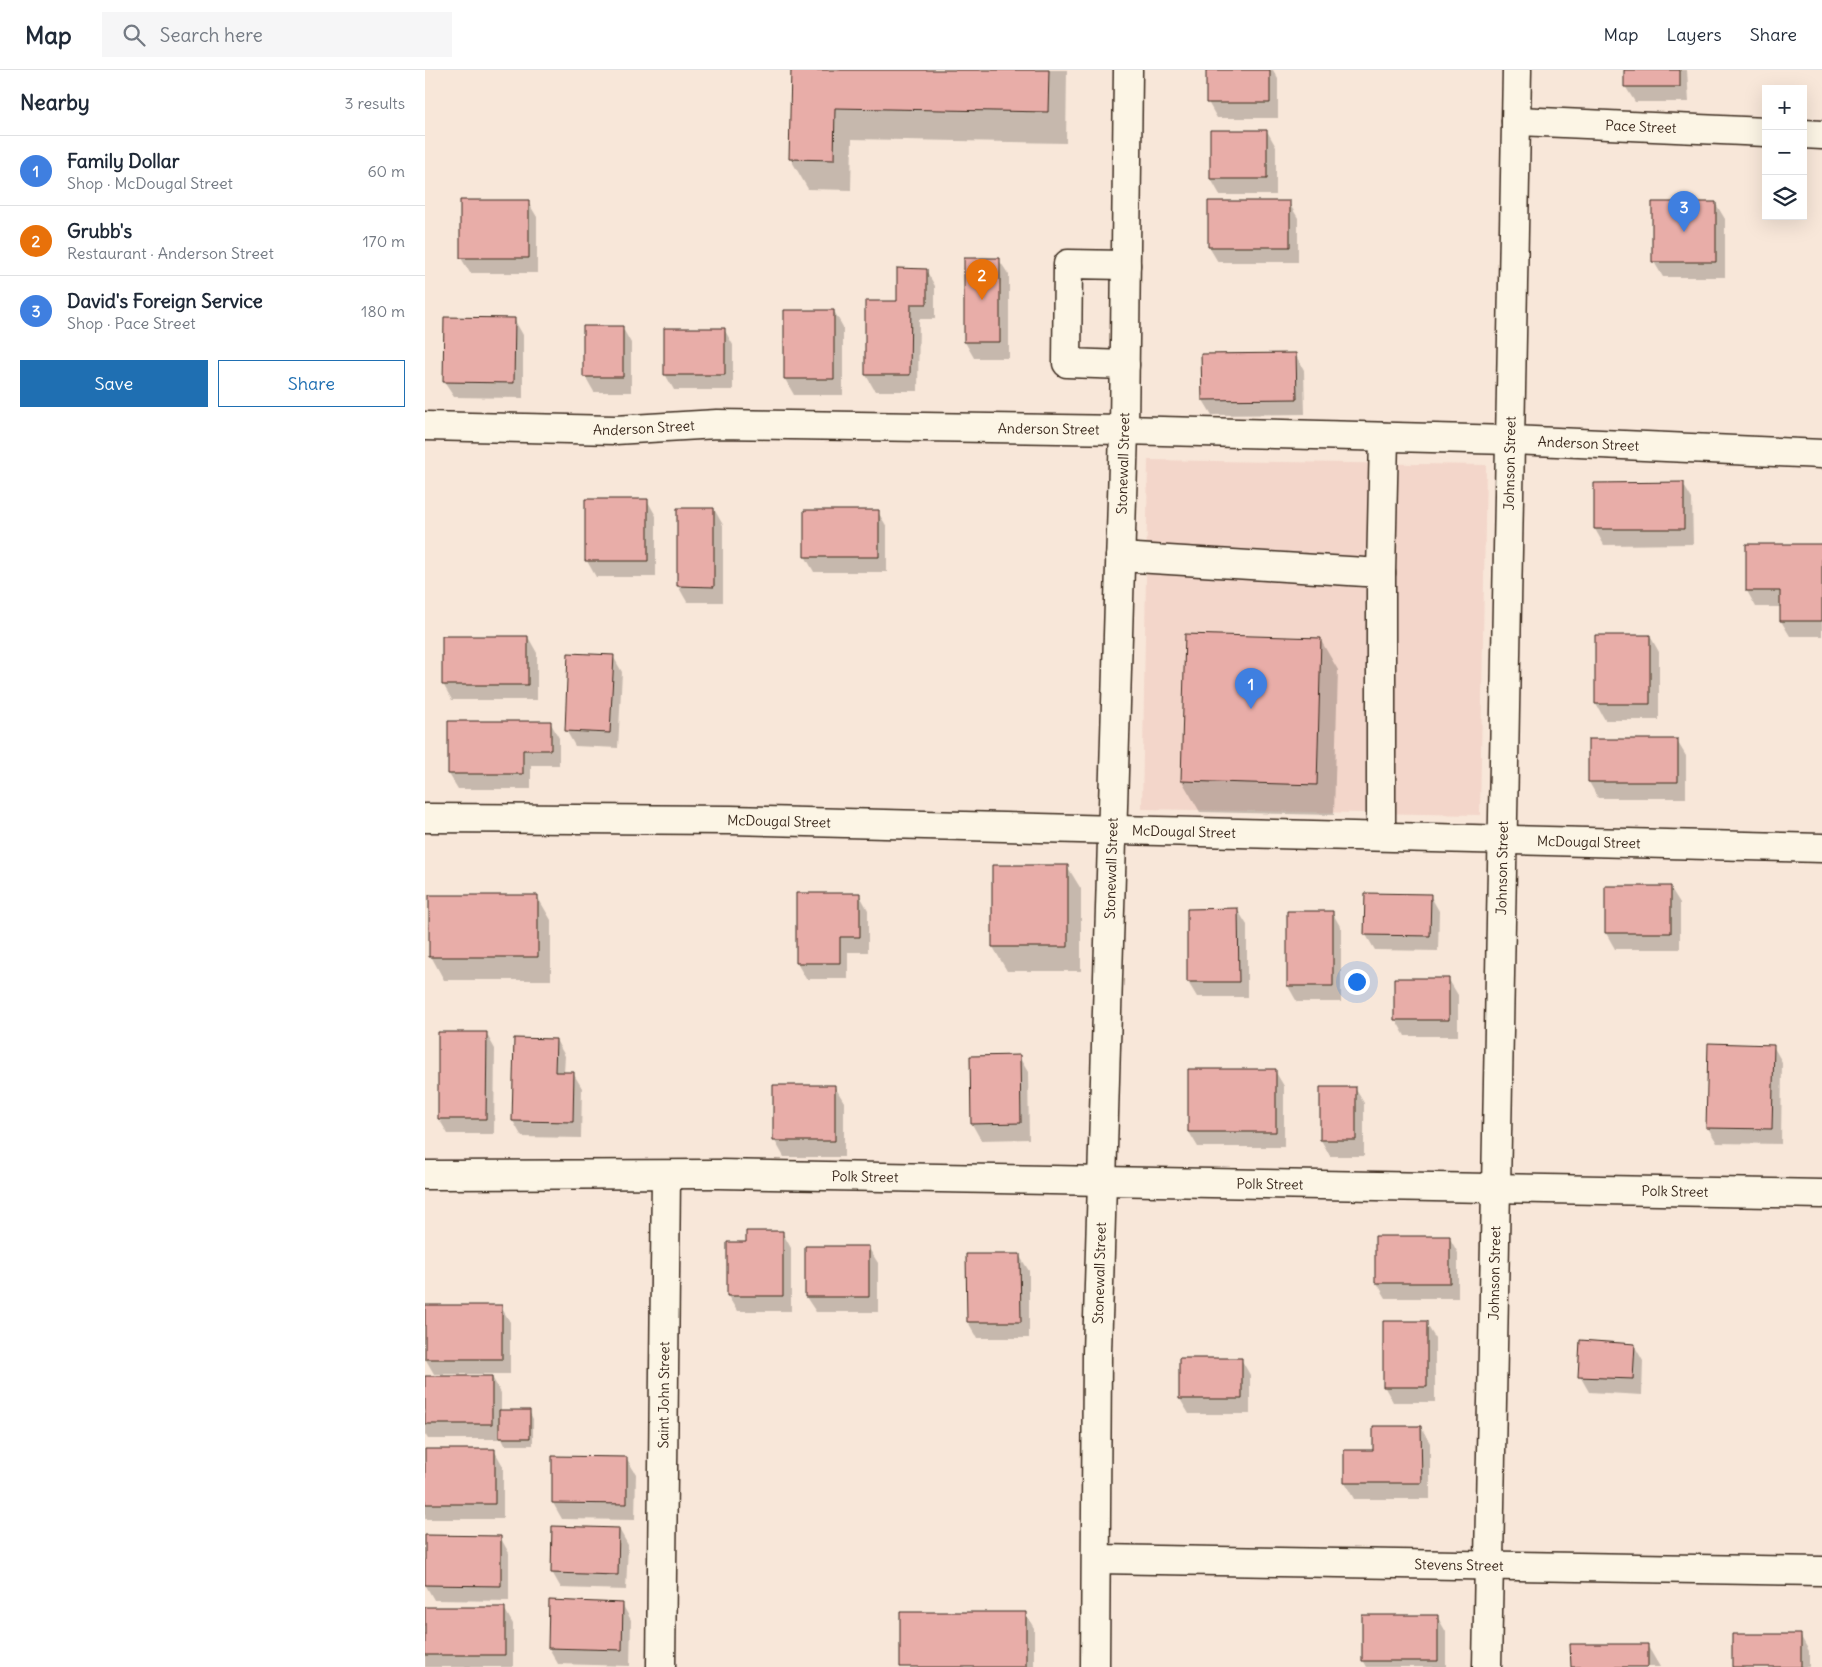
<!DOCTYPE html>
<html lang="en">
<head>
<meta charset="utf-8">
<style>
  :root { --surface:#fff; --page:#f6f6f7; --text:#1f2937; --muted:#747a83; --line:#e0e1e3; --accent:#1f6fb2 }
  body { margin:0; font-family:Delius,sans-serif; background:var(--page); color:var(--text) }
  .controls { position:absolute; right:15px; top:15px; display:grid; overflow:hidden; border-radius:0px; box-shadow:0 5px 20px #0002 }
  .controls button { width:45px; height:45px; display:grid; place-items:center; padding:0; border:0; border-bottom:1px solid var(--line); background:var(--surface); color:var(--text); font:25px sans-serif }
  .you { position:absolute; left:931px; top:911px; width:18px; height:18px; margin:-12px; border:4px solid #fff; border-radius:50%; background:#1a73e8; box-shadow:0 0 0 8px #1a73e833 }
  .badge { display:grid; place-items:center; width:32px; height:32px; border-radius:50%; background:var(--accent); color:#fff; font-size:16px; font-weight:700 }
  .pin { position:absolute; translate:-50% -41px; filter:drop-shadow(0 1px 2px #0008) }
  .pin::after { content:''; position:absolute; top:26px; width:18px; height:15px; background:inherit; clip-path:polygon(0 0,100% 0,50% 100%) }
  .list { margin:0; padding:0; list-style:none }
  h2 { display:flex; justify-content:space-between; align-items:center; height:65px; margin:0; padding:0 20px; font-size:21px }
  h2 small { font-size:16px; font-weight:400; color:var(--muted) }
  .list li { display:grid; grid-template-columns:32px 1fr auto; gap:15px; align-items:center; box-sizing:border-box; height:70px; padding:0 20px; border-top:1px solid var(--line) }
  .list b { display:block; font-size:19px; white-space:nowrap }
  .list p { margin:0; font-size:16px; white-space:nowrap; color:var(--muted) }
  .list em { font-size:16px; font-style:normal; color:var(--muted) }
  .actions { display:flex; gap:10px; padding:15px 20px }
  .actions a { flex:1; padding:11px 0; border:1px solid var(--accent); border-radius:0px; text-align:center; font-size:18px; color:var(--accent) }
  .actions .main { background:var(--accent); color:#fff }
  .icon { flex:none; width:28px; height:28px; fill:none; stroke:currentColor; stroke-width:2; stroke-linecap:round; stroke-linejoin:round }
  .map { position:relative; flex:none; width:1397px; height:1597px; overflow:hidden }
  header { display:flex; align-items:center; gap:30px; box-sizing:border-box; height:70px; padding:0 25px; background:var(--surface); border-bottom:1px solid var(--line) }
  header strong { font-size:24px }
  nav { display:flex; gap:28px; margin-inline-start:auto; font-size:18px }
  .search { width:350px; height:45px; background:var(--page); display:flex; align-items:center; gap:12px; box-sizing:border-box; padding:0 18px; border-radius:0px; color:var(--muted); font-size:19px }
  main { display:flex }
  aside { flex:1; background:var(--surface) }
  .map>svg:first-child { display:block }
</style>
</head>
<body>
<header>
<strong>Map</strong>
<div class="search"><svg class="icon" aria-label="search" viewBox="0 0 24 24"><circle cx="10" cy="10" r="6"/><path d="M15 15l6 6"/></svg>Search here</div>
<nav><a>Map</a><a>Layers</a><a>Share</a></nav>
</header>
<main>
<aside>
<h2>Nearby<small>3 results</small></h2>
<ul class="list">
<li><span class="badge" style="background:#3f7fe0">1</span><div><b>Family Dollar</b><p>Shop · McDougal Street</p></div><em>60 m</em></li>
<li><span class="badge" style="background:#e8710a">2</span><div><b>Grubb's</b><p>Restaurant · Anderson Street</p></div><em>170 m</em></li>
<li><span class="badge" style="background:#3f7fe0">3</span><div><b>David's Foreign Service</b><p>Shop · Pace Street</p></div><em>180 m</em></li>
</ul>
<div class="actions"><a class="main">Save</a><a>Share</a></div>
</aside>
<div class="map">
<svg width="1397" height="1597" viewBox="0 0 1397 1597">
  <rect width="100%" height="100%" fill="#f8e7d9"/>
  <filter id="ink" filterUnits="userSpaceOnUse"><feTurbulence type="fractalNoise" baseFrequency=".02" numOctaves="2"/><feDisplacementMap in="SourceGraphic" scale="10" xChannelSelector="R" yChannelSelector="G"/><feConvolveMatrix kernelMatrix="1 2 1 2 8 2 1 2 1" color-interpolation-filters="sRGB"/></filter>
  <g filter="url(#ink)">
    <!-- built -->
    <path fill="#f3d6ca" d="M723,390L1061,395L1055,745L717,739Z"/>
    <!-- shadow -->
    <path fill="#0003" d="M367,0H642L641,73L427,69L426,120L383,119L365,88Z
      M783,0H848L853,9V48H792L783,32Z
      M1200,0H1262L1264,32H1210L1200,16Z
      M842,61L851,77V125H795L786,109Z
      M103,132L112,147V203H45L36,188Z
      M864,133L873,148V192H793L784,177Z
      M1291,134L1300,149V207H1238L1229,192Z
      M574,190L584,205V288H549L540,272Z
      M501,200L510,216V249H494L493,321H450L441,305L473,232Z
      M360,241H409L418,257V325H369L360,309Z
      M89,249L98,265V328L29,327L19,312Z
      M197,257L206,273V322H169L160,306Z
      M299,259L308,275V320H249L240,304Z
      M870,284L879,300L880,344L787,345L778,330Z
      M1258,414L1267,429L1268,474L1179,475L1170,459V415Z
      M162,430H222L231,446V507H171L162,491Z
      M289,439L298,455V532H262L253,516Z
      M453,442L462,457V502H389L380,486Z
      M1322,476H1397V566H1365L1356,551V537H1331L1322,521Z
      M1225,566L1234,582V650H1180L1171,634Z
      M103,567L112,583V630H27L18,614Z
      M895,569L913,600L909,745L775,742L757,711Z
      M188,586L197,602L193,678L150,676L141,660Z
      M125,652L134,668V695H106V719H33L24,704Z
      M1164,671H1252L1261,686V728H1173L1164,712Z
      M568,796H642L656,819V901H582L568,877Z
      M1181,817H1245L1255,833V879H1190L1181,863Z
      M372,824H434L443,840V882H423V909H381L372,893Z
      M1005,825L1014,841L1013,881L950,880L941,865Z
      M112,826L126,850V910H19L6,886Z
      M812,839L822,855V927H772L763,912Z
      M907,842L916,858V932H872L863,916Z
      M1024,910L1033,925V966H980L971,950Z
      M61,963L70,979L69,1064H23L14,1049Z
      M131,970L140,986L139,1003H148L157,1018L156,1068L97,1067L88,1051Z
      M1348,976L1357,992L1356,1074L1292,1073L1283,1058Z
      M594,987L603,1002L604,1069L556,1070L547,1054Z
      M850,1001L859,1016V1077H773L764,1062Z
      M410,1017L419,1032V1087H359L350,1071Z
      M930,1018L939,1033V1086H905L896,1070Z
      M357,1162L366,1178V1241H312L303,1226L322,1173Z
      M1024,1167L1033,1183V1228H961L952,1213Z
      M443,1177L453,1193V1242H391L381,1227Z
      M542,1185H594L604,1201V1268H552L543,1252Z
      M0,1237H76L85,1252V1304H9L0,1288Z
      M1001,1253L1010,1268V1332H968L959,1316Z
      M1209,1275L1218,1291L1217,1325L1164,1322L1155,1306Z
      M816,1289L825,1305V1344H764L755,1329Z
      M0,1307H67L76,1323V1341H104L108,1349V1375H80L77,1369H3L0,1364Z
      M996,1357L1005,1373V1429H929L920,1413L949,1381Z
      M0,1380H69L78,1396V1449H0Z
      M128,1388L202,1389L211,1404L210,1450L137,1449L128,1433Z
      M194,1459L203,1475L201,1520L136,1518L127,1502Z
      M75,1467L84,1483V1531L9,1530L0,1514Z
      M197,1534L206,1550L205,1596L133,1594L124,1578Z
      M0,1538H79L88,1554V1597H0Z
      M600,1543L609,1558V1597H476Z
      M1012,1546L1021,1562V1597H942L938,1590Z
      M1375,1565L1384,1581V1597H1308Z
      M1222,1575L1235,1597H1147Z"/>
    <!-- building -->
    <path fill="#e8ada8" stroke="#3b2a1e" d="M366,0H624L623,42L410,38L409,90L364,89Z
      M781,0H845V33H781Z
      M1199,0H1255V17H1199Z
      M785,60H842V109H785Z
      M35,130H104V188H35Z
      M783,131H865V177H783Z
      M1227,132H1291V192H1227Z
      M539,188H575V272H539Z
      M472,198L502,199V234H486L485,305H440V231H472Z
      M359,240H409V309H359Z
      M19,247L90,248L89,313L18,312Z
      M158,256H198V307H158Z
      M239,258H300V305H239Z
      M871,283L872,329L777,330L776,284Z
      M1259,412V459H1169V413Z
      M160,429H223V491H160Z
      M252,438H289V517L252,516Z
      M379,440H454V487H379Z
      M1321,474H1397V551H1355V521H1321Z
      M760,564L896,568L892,715L756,711Z
      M1170,565H1225V634H1170Z
      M17,566H103V615H17Z
      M143,583L189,585L185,663L140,661Z
      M23,651H126V680H98V704H23Z
      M1163,669H1253V712H1163Z
      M567,795H643V877H567Z
      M1180,816H1246V863H1180Z
      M371,823H435V867H415V893H371Z
      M940,823L1006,824L1005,866L939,865Z
      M4,825H113V887H4Z
      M813,838L814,912H762V839Z
      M862,841H908V916H862Z
      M969,908H1024V950H969Z
      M13,962H62L61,1049H13Z
      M89,968L131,969L130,1002H149L148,1052L87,1051Z
      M1283,973L1349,975L1347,1059L1281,1058Z
      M595,985L596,1053L546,1054L545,986Z
      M763,999H851V1062H763Z
      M348,1015H410V1071H348Z
      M895,1017H931V1070H895Z
      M321,1161H358V1226H302V1172H321Z
      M950,1166H1025V1213H950Z
      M380,1176H444V1227H380Z
      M541,1184H595L596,1252H542Z
      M0,1235H77V1289H0Z
      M958,1251H1002V1317H958Z
      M1155,1270L1210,1274L1208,1309L1153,1307Z
      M754,1288H817V1329H754Z
      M0,1306H67V1354H0Z
      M74,1340H105V1368H74Z
      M948,1356H996L997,1413H919V1380H948Z
      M0,1379H70V1434H0Z
      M127,1386L202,1387V1434L127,1433Z
      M127,1456L194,1458L193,1505L126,1503Z
      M0,1465L76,1466V1516L0,1515Z
      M124,1530L198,1533L197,1580L123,1578Z
      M0,1537H80V1585H0Z
      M475,1542H601V1597H475Z
      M937,1545H1013V1591H937Z
      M1307,1564H1376V1597H1307Z
      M1145,1574H1223V1597H1146Z"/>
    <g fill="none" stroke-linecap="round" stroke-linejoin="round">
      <!-- minor casing -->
      <g stroke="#3b2a1e" stroke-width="31">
        <g id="minor">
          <path id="s1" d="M1091,51L1341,62"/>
          <path d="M1378,64L1397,65"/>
          <path d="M700,295L642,293L643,194L701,195"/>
          <path id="s2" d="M0,356L190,360L292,354L699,360L1085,370L1397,384"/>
          <path d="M695,487L956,503"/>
          <path id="s3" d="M0,748L306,750L1397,778"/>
          <path d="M956,766V503L959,367"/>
          <path id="s4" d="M0,1105L294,1104L1397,1124"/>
          <path id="s5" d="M672,1489L1397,1501"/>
          <path id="s6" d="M236,1597L241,1105"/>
        </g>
      </g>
      <!-- major casing -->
      <g stroke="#3b2a1e" stroke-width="31">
        <g id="major">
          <path id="s7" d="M670,1597L672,1283L699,360L703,0"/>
          <path id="s8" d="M1062,1597L1092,0"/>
        </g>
      </g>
      <!-- minor -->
      <use href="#minor" stroke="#fcf5e5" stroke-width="28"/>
      <!-- major -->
      <use href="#major" stroke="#fcf5e5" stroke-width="28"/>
    </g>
  </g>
  <g text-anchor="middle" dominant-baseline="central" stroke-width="4" stroke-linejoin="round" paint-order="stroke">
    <!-- street labels -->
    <g font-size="14" fill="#3b2a1e" stroke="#fcf5e5">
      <text stroke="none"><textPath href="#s1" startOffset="125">Pace Street</textPath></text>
      <text stroke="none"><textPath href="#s2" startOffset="219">Anderson Street</textPath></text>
      <text stroke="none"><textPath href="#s2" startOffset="624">Anderson Street</textPath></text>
      <text stroke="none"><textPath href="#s2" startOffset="1164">Anderson Street</textPath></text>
      <text stroke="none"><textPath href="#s7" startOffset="1204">Stonewall Street</textPath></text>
      <text stroke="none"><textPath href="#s8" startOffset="1204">Johnson Street</textPath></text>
      <text stroke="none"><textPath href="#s3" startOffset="354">McDougal Street</textPath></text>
      <text stroke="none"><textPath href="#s3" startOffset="759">McDougal Street</textPath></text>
      <text stroke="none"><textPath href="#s3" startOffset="1164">McDougal Street</textPath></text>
      <text stroke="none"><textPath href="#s8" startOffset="799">Johnson Street</textPath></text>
      <text stroke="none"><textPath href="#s7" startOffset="799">Stonewall Street</textPath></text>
      <text stroke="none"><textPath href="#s4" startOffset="440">Polk Street</textPath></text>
      <text stroke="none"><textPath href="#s4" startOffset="845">Polk Street</textPath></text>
      <text stroke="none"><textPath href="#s4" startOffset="1250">Polk Street</textPath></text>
      <text stroke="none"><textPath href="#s7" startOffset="394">Stonewall Street</textPath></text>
      <text stroke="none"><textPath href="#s8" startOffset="394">Johnson Street</textPath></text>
      <text stroke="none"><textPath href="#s6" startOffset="272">Saint John Street</textPath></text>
      <text stroke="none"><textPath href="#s5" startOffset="362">Stevens Street</textPath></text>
    </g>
  </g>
</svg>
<div class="controls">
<button>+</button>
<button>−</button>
<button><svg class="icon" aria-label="layers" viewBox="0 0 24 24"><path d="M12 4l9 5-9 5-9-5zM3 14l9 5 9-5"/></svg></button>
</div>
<div class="you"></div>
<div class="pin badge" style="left:826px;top:639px;background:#3f7fe0">1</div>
<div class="pin badge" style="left:557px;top:230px;background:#e8710a">2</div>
<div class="pin badge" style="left:1259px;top:162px;background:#3f7fe0">3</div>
</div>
</main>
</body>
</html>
